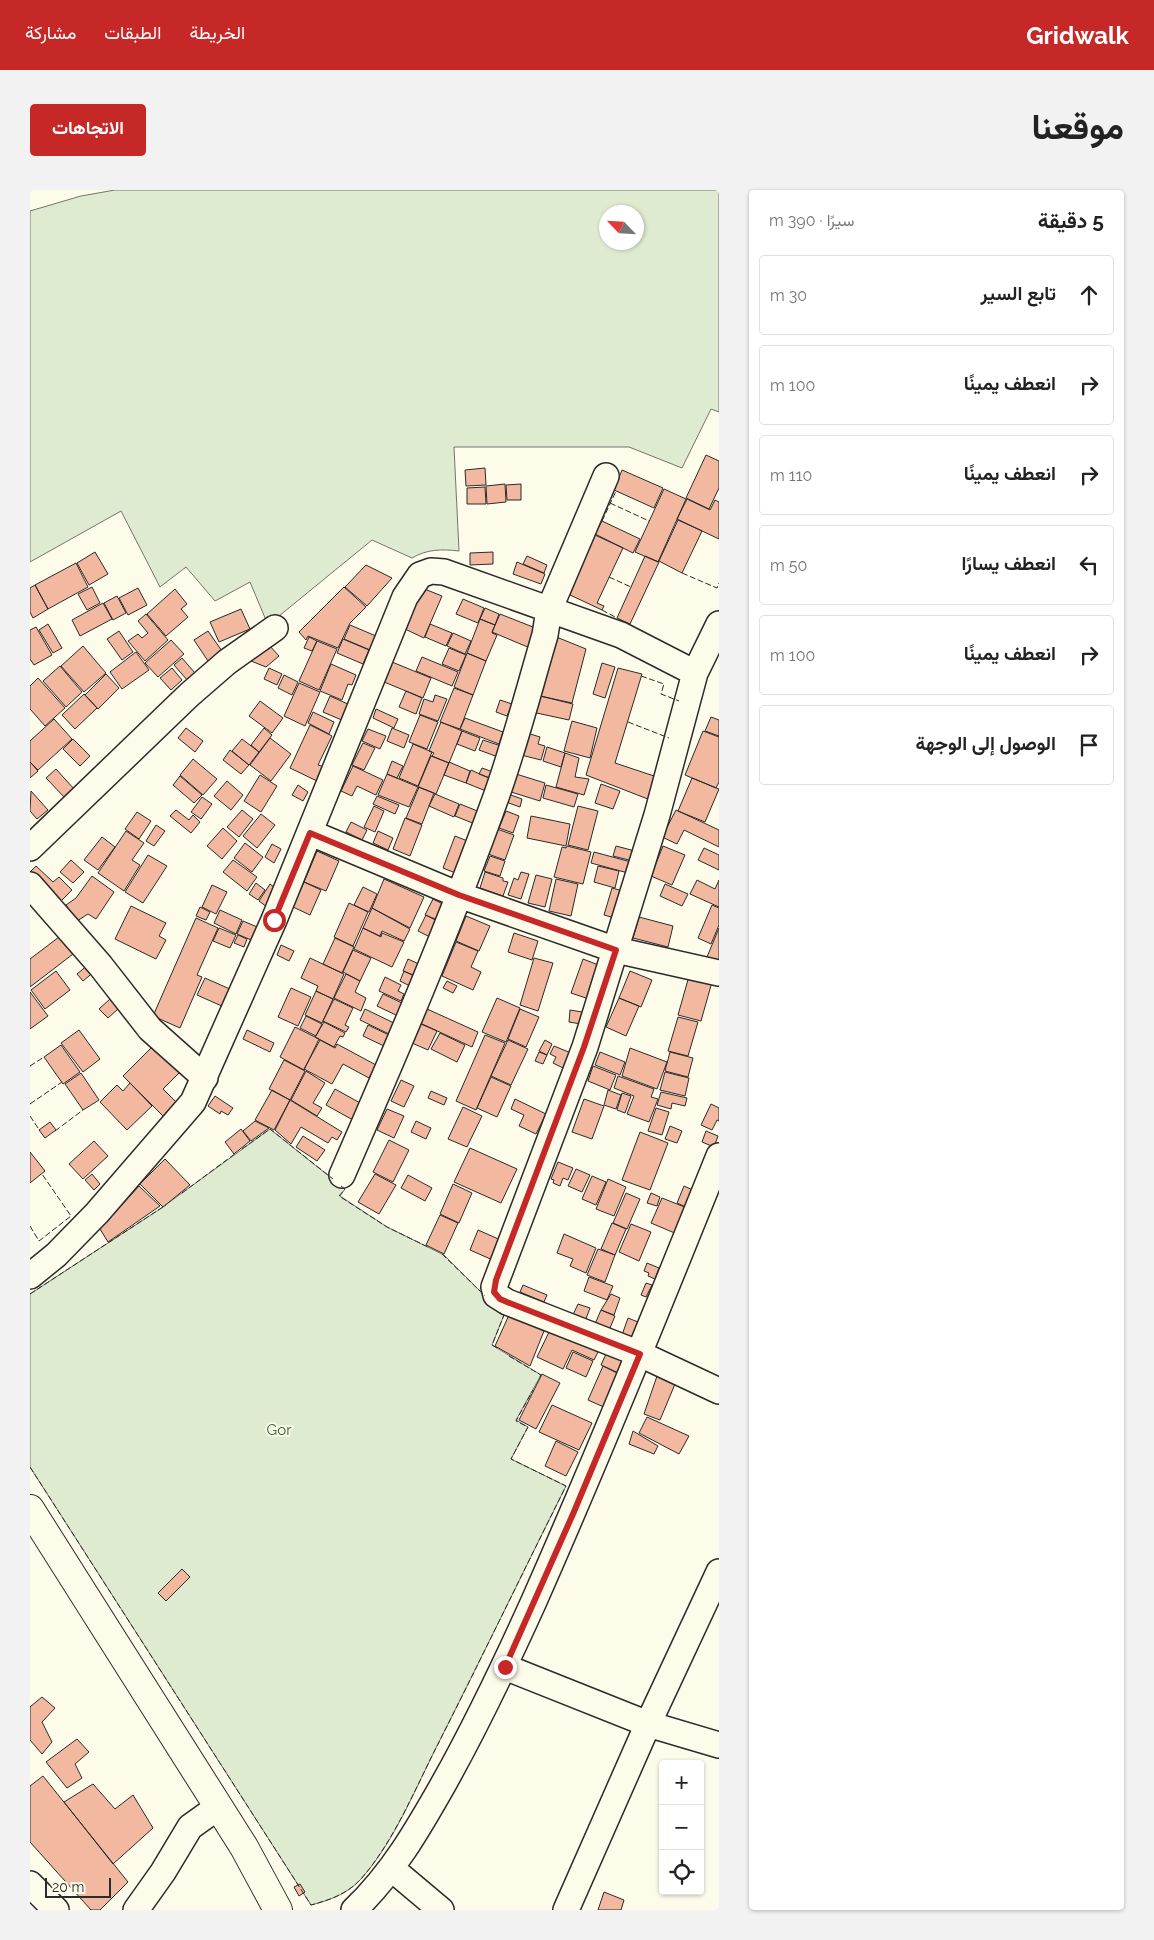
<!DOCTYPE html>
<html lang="ar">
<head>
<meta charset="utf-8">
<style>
  :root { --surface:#fff; --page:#f2f2f2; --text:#222; --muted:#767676; --line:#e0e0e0; --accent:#c62828 }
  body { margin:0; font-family:Raleway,Vazirmatn,sans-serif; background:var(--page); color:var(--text); direction:rtl }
  .controls { position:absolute; right:15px; bottom:15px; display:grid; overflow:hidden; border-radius:5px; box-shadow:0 1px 4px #0004 }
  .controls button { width:45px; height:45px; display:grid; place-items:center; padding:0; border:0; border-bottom:1px solid var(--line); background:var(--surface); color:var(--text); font:25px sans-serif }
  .compass { position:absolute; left:569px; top:15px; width:45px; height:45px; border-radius:50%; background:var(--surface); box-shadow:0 1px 4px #0004; rotate:295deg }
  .scale { position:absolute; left:15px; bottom:12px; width:66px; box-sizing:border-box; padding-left:5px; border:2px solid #2b2b2b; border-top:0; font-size:14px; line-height:18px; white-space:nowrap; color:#2b2b2b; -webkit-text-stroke:4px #fdfbea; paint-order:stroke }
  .stop { position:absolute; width:15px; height:15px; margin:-11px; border:4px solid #c62828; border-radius:50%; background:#fff }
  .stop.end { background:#c62828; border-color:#fff; box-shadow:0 1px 5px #0008 }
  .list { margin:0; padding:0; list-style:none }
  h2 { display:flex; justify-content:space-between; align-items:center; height:65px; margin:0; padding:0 20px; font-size:21px }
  h2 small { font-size:16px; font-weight:400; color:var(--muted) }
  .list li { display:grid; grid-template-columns:32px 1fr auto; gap:15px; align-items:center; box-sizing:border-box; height:80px; margin:0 10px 10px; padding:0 10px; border:1px solid var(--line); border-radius:5px }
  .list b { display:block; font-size:19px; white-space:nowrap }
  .list em { font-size:16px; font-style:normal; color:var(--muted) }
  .icon { flex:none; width:28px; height:28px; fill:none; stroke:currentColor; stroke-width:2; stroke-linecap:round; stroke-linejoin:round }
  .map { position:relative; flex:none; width:689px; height:1720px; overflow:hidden; direction:ltr; border-radius:5px }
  header { display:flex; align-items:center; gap:30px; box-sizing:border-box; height:70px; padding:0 25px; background:var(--accent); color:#fff }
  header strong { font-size:24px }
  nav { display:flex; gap:28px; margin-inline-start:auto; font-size:18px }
  .intro { display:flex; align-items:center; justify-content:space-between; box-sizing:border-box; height:120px; padding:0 30px }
  h1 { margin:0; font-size:35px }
  .button { padding:12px 22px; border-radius:5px; background:var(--accent); color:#fff; font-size:18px; font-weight:700 }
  main { display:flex; gap:30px; padding:0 30px }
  aside { flex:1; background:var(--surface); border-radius:5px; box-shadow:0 1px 4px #0004 }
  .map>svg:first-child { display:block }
</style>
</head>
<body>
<header>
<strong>Gridwalk</strong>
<nav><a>الخريطة</a><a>الطبقات</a><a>مشاركة</a></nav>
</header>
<div class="intro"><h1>موقعنا</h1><a class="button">الاتجاهات</a></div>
<main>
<aside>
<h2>5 دقيقة<small>سيرًا · 390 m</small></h2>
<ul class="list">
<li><svg class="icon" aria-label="ahead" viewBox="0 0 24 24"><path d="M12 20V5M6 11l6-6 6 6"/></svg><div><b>تابع السير</b></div><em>30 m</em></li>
<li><svg class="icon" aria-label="right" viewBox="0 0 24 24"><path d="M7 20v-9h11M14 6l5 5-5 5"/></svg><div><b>انعطف يمينًا</b></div><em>100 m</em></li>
<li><svg class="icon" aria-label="right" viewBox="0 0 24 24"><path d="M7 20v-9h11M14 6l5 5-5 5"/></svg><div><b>انعطف يمينًا</b></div><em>110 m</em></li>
<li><svg class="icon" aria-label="left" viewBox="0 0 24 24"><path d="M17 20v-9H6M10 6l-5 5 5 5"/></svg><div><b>انعطف يسارًا</b></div><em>50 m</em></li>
<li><svg class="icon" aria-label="right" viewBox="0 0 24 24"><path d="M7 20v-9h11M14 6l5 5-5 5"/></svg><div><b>انعطف يمينًا</b></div><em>100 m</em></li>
<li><svg class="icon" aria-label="arrive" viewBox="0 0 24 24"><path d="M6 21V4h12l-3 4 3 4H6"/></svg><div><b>الوصول إلى الوجهة</b></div></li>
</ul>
</aside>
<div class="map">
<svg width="689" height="1720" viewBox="0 0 689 1720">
  <rect width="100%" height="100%" fill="#fdfbea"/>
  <!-- green -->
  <path fill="#deebd1" stroke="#74746e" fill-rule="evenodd" d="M85,0H689V222L681,219L652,278L599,257H424L429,361C412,359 397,359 382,368L342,350L238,435L220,392L185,411L156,377L130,397L91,321L0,372V21L51,6ZM576,22H606V52H576Z
    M240,939L315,999L310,1006L357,1037L414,1065L474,1125L462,1155L511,1185L486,1230L498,1237L481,1269L536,1296C493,1382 451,1469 408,1554C385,1599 365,1651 331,1689C317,1704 300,1710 281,1715L0,1277V1104L130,1019Z"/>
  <!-- building -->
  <path fill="#f2b8a0" stroke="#2b2b2b" d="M676,265L689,271V298L679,319L656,308Z
    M455,278L456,295L436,296L435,280Z
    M592,280L633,298L624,318L584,300Z
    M475,294L476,312L457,314L456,296Z
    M491,294V310H477L476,295Z
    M455,297L456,314H437V298Z
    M634,299L656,309L628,372L605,362Z
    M657,309L680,320L685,310L689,312V349L647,329Z
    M648,330L672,341L652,383L629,371Z
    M572,331L610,349L603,363L565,344Z
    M565,345L593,358L567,413L574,416L572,420L538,404Z
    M65,362L78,384L59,395L47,373Z
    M463,362V374L440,375V363Z
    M497,366L517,375L514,383L493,374Z
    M615,366L629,372L600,434L587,428Z
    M487,372L515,384L511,394L483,384Z
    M46,373L58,397L18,419L5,395Z
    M336,375L362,388L337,416L315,397Z
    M5,395L18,419L3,428L0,422V398Z
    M62,397L70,413L57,420L48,404Z
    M314,397L336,417L320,433L308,458L278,446L276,450L269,442Z
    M108,398L117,415L98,425L89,408Z
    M392,398L412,406L394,448L375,439Z
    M145,399L157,414L151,419L158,427L136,446L117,424Z
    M87,406L96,423L83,430L74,413Z
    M433,409L454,418L448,433L426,424Z
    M73,413L82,429L50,446L42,430Z
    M455,418L469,424L465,435L450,429Z
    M211,419L220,439L189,452L180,432Z
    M116,424L138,450L115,471L98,451L108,444L112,448L118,443L108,431Z
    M470,424L508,439L500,458L462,442Z
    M450,429L465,435L462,443L467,445L456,471L437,463Z
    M18,434L32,458L23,463L9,440Z
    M400,434L422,443L416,456L395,447Z
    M320,435L346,446L340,460L314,449Z
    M6,437L22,465L4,475L0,469V440Z
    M89,441L103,462L92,470L77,449Z
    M178,441L192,461L178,471L164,450Z
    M423,443L441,451L435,464L417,456Z
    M524,446L556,459L542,513L506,505Z
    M279,447L287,451L282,461L274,458Z
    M313,449L339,460L333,474L307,463Z
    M141,450L154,464L128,487L115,473Z
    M287,451L307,459L289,500L269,491Z
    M239,455L249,466L236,477L221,471Z
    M53,456L76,483L54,502L31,476Z
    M419,458L436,465L429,481L412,474Z
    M106,462L119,480L92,499L80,482Z
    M437,463L456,471L443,505L424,497Z
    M392,467L428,482L422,496L386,481Z
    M152,468L165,483L158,491L144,475Z
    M362,472L401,488L393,508L354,492Z
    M572,473L585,477L575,508L563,504Z
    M301,474L326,485L322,495L318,494L312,510L290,501Z
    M30,476L52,502L36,517L13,491Z
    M142,478L152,490L141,500L130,488Z
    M239,478L252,484L247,495L234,489Z
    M588,478L612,484L585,573L630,588L623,611L556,585Z
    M76,484L89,498L68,519L55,505Z
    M254,485L268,492L262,505L248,498Z
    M8,488L35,518L15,536L0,519V496Z
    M269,493L290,502L275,536L254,526Z
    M424,498L443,505L430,539L410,532Z
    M376,501L392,508L386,524L369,517Z
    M54,504L67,518L45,539L32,525Z
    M405,505L417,509L408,531L389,524L394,509L403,512Z
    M506,505L543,514L539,530L502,522Z
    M300,506L320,515L314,531L293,522Z
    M470,510L482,514L477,526L466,522Z
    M230,511L253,528L242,543L219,526Z
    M346,519L368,529L364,538L343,528Z
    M283,522L304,532L299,544L278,533Z
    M390,525L408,532L397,559L379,552Z
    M681,527L689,530V546L675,541Z
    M435,528L473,542L469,554L430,539Z
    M24,529L42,549L8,580L0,572V551Z
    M542,531L567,538L560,568L534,561Z
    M411,532L432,541L419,573L402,566L404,563L399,561Z
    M280,535L302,546L288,575L294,577L287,591L260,578Z
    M156,538L173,551L165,562L148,548Z
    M234,538L242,545L229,562L221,555Z
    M362,538L379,545L374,558L357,551Z
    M338,539L356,546L350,559L332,551Z
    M432,541L450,548L445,561L427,554Z
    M673,541L689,547V592L686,598L655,585Z
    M497,543L510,547L508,554L515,556L511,570L491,565Z
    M240,548L261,564L241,591L220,575Z
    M43,549L60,566L50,576L33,559Z
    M212,549L229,562L219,575L202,561Z
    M453,550L471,556L468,567L449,560Z
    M333,553L345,558L334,580L322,575Z
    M383,554L402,562L388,596L369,588Z
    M517,557L535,563L531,577L513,571Z
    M200,560L219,575L211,584L193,570Z
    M535,563L549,568L545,587L559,589L554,605L526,597Z
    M401,566L419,573L406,604L388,597Z
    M163,569L187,589L173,605L150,585Z
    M362,571L373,576L367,588L357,584Z
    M0,572L8,581L0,588Z
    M419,572L440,581L436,593L414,585Z
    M323,576L353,590L346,605L327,596L322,606L311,601Z
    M452,578L463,582L460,588L449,584Z
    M26,579L45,600L36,609L16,588Z
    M441,580L461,589L456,601L436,593Z
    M357,584L388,597L379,617L348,605Z
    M486,584L515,593L510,611L481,602Z
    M230,585L247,596L231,622L214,611Z
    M150,586L172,605L164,613L143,595Z
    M662,588L689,599L675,632L648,621Z
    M197,591L213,605L201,620L184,606Z
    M571,594L590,601L583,619L565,613Z
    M268,595L278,602L273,611L262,605Z
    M516,595L548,604L544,617L513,608Z
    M389,597L404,603L392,634L376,628Z
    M1,601L18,620L7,629L0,621Z
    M405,604L429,614L424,627L399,616Z
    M478,604L492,609L490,617L476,612Z
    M347,606L369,615L365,624L343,614Z
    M172,607L182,614L171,629L161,622Z
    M430,614L450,622L445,634L425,626Z
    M344,616L354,621L345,642L334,637Z
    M548,616L568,621L558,660L538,655Z
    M146,620L159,630L163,625L170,632L161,643L140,626Z
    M212,620L223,629L209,647L197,637Z
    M646,620L689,640V657L654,640L647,654L632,647Z
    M476,621L489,626L483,643L469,638Z
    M107,622L121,631L109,649L95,639Z
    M231,624L245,635L227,658L213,646Z
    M501,626L540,634L536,656L497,648Z
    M375,628L392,635L380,666L363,659Z
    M321,632L337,640L332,650L316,642Z
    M126,635L135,641L124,656L116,651Z
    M193,638L207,651L192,669L177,656Z
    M467,639L484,645L475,670L458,664Z
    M96,641L114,653L102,670L110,675L94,701L68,683Z
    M348,641L363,648L358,660L343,653Z
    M425,646L440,652L428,684L413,678Z
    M72,647L85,657L68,680L54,670Z
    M215,653L233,667L222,682L204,668Z
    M242,654L251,659L244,673L235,667Z
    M537,656L561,662L553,694L524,687L532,657L536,658Z
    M586,656L605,661L603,671L583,666Z
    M633,656L655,665L642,695L621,686Z
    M674,658L689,665V680L668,670Z
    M287,661L309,671L296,701L274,692Z
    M564,662L601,672L598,683L561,673Z
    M118,665L137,676L113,713L95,702Z
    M460,666L475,671L470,686L454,681Z
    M41,670L54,682L43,693L30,682Z
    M203,670L227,687L217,701L193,682Z
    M6,676L23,692L29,687L42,700L30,712L0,682Z
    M568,676L589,681L585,698L564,692Z
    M455,682L473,688V691L478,692L473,706L450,698Z
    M491,682L499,684L491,709L478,705L484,688L488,690Z
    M506,685L522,689L515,717L498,713Z
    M62,686L84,702L66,729L58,724L47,731L36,715L46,708Z
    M354,689L394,707L380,738L342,718Z
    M526,689L548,694L541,726L519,721Z
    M667,690L685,699L689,690V717L660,704Z
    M274,692L291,700L280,725L263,717Z
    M226,693L235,700L228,710L219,704Z
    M240,694L248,700L237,717L229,711Z
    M635,694L658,704L652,716L630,706Z
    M182,695L197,702L186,724L172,717Z
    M333,697L347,704L339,722L324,715Z
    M582,698L593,701L585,728L574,725Z
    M403,709L415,715L408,730L395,725Z
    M319,713L338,722L323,756L304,747Z
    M682,715L689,718V735L681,754L668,748Z
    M101,716L136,733L129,746L136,750L126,769L85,749Z
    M170,717L180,722L176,730L166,726Z
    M342,718L380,739L374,751L352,741L350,746L333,738Z
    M190,720L212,730L206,744L184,733Z
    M396,725L407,731L400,747L388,741Z
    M436,726L460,736L449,761L426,751Z
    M609,727L643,736L638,757L603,748Z
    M166,728L188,738L167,785L172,787L150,838L123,826Z
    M213,731L232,739L226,752L207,744Z
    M189,738L206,745L200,758L183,751Z
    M333,738L351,747L352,743L374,752L362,777L324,759Z
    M689,738V772L677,767Z
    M484,743L508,751L502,770L478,762Z
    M33,744L47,761L0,797V769Z
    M208,745L217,749L214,757L204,753Z
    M305,748L324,757L312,783L293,774Z
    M426,752L448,761L441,777L451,782L443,800L412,786Z
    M251,755L264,761L259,771L247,765Z
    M323,760L341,768L330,791L313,782Z
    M280,768L314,784L303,809L286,801L288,796L271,788Z
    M504,768L523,773L508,821L490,815Z
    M378,769L391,775L386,786L373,781Z
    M553,769L571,776L559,809L541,803Z
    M59,774L65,781L53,791L47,784Z
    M26,781L40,800L15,819L1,800Z
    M374,781L386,787L382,797L370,791Z
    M600,781L622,790L611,817L589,808Z
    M316,784L330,791L325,802L336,808L331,821L304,808Z
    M659,786L682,792L671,831L648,825Z
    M355,787L371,795L368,801L374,804L371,811L349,801Z
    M175,788L202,800L194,817L167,805Z
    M417,791L427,796L423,803L413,798Z
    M261,798L281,807L268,836L248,827Z
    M286,801L303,809L292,833L275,825Z
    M0,802L18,826L0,839Z
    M353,804L374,814L368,826L347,816Z
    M467,808L490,818L476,852L452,842Z
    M589,808L609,816L596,846L576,837Z
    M80,809L88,819L78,828L69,819Z
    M304,809L323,818L315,835L319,837L316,842L293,831Z
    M335,819L364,833L359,844L330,830Z
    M397,819L448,842L442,857L390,833Z
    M490,819L509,827L496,857L478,849Z
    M540,820L552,822L551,834L539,832Z
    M276,826L292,834L286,846L270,838Z
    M648,827L668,832L658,866L638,861Z
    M294,832L315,843L313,847L310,846L304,857L285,847Z
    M391,834L407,841L398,860L382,853Z
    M338,835L359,845L354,856L333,846Z
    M265,837L289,849L274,880L250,867Z
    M49,840L70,869L53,882L31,853Z
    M217,840L244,853L240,862L213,849Z
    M410,843L435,855L427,872L401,859Z
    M455,845L475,853L446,920L426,911Z
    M290,850L305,858L307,854L346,875L339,888L313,874L302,894L274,879Z
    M478,850L498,859L481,895L461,886Z
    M515,850L522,854L517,865L509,861Z
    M31,855L50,882L33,894L14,867Z
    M124,855L150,882L133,899L146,912L133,926L93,886Z
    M524,856L541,863L533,878L523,873L526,867L520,864Z
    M600,858L637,872L627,899L592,886Z
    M509,862L517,865L513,874L505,871Z
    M570,862L595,872L590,885L565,875Z
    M640,862L663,868L658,887L635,881Z
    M254,870L275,881L260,910L239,899Z
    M563,876L586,885L580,900L558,891Z
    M276,881L295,893L283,913L292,918L287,926L261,910Z
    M635,882L659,888L655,906L630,900Z
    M51,883L69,910L53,920L35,894Z
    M588,886L624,899L621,907L628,909L619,932L597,924L604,906L584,898Z
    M461,887L481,896L467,927L447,918Z
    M371,890L384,896L374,917L361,911Z
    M100,893L122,916L97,940L70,912L87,895L93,901Z
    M305,899L332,914L323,930L296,915Z
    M242,900L260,910L244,940L225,930Z
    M578,900L591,905L586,919L574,915Z
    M401,901L417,908L414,915L398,908Z
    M631,902L657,908L655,916L642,913L641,919L627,915Z
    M592,903L601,906L595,923L587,920Z
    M185,906L203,918L198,925L191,921L190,924L178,916Z
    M485,909L516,924L506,944L489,936L494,925L481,919Z
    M554,909L574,916L562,949L542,942Z
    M260,910L312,942L307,950L302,947L298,953L271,937L261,954L245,940Z
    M681,914L689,918V931L687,930L682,940L671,935Z
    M433,917L452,926L437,957L418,949Z
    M626,918L639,922L632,945L618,941Z
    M357,919L374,926L364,948L347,940Z
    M225,931L239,938L221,951L213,941Z
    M386,931L401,938L396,949L381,942Z
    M20,932L26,940L15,948L9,940Z
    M640,936L652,941L647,953L635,949Z
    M211,939L220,951L204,964L195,952Z
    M676,941L688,946L684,957L672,952Z
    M610,942L638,953L620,1000L592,990Z
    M273,946L295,960L287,971L266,957Z
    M359,950L379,960L363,992L343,982Z
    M64,951L78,966L53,989L39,974Z
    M440,958L487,979L471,1013L424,992Z
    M0,962L15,981L0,993Z
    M135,969L160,995L133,1017L110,994Z
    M528,972L543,978L538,990L533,988L530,996L523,993L524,990L521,989Z
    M546,979L560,985L552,1002L538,996Z
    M62,984L70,994L64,1000L55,990Z
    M345,984L366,995L349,1024L328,1012Z
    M378,985L402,998L395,1011L371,998Z
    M562,986L576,992L566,1015L552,1009Z
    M578,989L596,997L584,1026L566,1019Z
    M423,994L442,1003L429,1033L410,1024Z
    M109,996L130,1016L78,1052L70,1039Z
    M654,996L665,1001L658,1018L647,1013Z
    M596,1003L610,1009L597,1039L583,1033Z
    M621,1003L630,1007L627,1016L617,1013Z
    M632,1008L657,1018L647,1044L621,1033Z
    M410,1025L428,1033L414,1064L396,1055Z
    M582,1033L596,1039L585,1065L571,1059Z
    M601,1034L621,1042L609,1071L589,1062Z
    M448,1040L473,1051L465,1071L440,1060Z
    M534,1044L566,1058L556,1083L540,1076L543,1069L527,1063Z
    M568,1059L585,1065L575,1092L557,1085Z
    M617,1073L629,1078L625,1089L618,1086L619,1083L614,1081Z
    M559,1087L583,1096L577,1110L554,1101Z
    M616,1093L622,1095L616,1107L611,1105Z
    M493,1095L517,1105L514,1112L490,1102Z
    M581,1104L590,1108L584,1125L571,1120Z
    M548,1114L560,1118L554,1134L541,1129Z
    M571,1120L585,1126L580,1138L565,1134Z
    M479,1125L514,1141L500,1176L465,1156Z
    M598,1128L608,1132L602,1149L592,1145Z
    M520,1140L568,1162L564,1170L542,1160L533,1179L507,1167Z
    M543,1162L563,1171L556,1187L536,1178Z
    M576,1164L596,1172L591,1184L571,1175Z
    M573,1176L591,1185L576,1218L558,1210Z
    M512,1184L530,1193L506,1239L489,1230Z
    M627,1186L645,1194L630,1230L614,1224Z
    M522,1215L562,1233L549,1260L509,1242Z
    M617,1227L659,1246L649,1264L609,1243Z
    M603,1241L628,1256L624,1264L599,1254Z
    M526,1251L548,1262L536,1286L515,1276Z
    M152,1379L160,1387L136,1411L128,1403Z
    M12,1507L25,1518L12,1532L22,1552L12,1564L0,1550V1517Z
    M47,1549L59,1562L45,1574L52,1588L37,1598L16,1572Z
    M13,1586L98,1692L70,1720H61L0,1652V1596Z
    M63,1594L85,1619L103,1605L123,1638L83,1674L34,1612Z
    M270,1694L275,1702L269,1706L264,1697Z
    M574,1702L594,1710L591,1720H568Z"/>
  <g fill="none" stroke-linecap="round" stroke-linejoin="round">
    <!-- minor casing -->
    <g stroke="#2b2b2b" stroke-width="28">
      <path id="minor" d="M689,434L665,483L627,625L555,857L464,1097L466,1105L477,1112L610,1164L689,1201
        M281,643L429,705L586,760L689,783
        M0,658L159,505L197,472L245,438
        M0,695L70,775L120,839L175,888
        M312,985C366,861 420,735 466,607C485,554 499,499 515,445L519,420L576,286
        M0,1086L26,1065L67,1023L163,912L244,730L375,407L390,385L401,381L414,382L591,445L665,483
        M475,1477L618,1534L689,1555
        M361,1678L411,1720
        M0,1694L26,1720
        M106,1720L133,1682L160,1637L188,1617
        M324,1720C362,1684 388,1639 414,1593C447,1534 476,1473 504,1411C569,1264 629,1115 689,966
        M536,1720L618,1534L689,1382"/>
    </g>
    <!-- major casing -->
    <g stroke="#2b2b2b" stroke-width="30">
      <path id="major" d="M0,1319L214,1657L248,1720"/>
    </g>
    <!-- minor -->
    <use href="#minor" stroke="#fdfbea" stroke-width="25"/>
    <!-- major -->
    <use href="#major" stroke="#fdfbea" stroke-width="28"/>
    <!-- fence -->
    <path stroke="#2b2b2b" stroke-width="1" stroke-dasharray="6 2.5" stroke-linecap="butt" d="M580,313L619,331
      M572,331L586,301
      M652,383L687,398L689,393
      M579,387L601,397
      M572,420L587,428
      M611,486L634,494L631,504L649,511
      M598,532L639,548
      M0,876L14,867
      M0,914L32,892
      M0,926L10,941
      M25,941L53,920
      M212,959L240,939L303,989
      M311,996L315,999L309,1006L357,1037L398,1057
      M152,1003L206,963
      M0,1036L9,1051L41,1026L12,984
      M412,1064L455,1106
      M0,1104L136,1015
      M467,1158L462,1155L474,1125L470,1122
      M479,1166L511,1185L510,1187
      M0,1277L281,1715C300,1710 317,1704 331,1689C364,1651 385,1599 408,1554C451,1469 493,1382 536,1296L481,1269L498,1237L486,1231L503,1200"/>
  </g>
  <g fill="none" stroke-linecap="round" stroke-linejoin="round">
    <!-- route -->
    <path stroke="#c62828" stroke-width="6" d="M244,730L280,643L429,705L586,760L554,857L466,1090L464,1102L470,1109L477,1112L610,1164L543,1324L475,1477"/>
  </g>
  <g text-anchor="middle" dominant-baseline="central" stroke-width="4" stroke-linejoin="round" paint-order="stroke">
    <!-- park labels -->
    <g font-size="15" fill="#34623c" stroke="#fdfbea">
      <text x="249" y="1240">Gor</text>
    </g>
  </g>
</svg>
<div class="controls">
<button>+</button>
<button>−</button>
<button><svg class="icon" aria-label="locate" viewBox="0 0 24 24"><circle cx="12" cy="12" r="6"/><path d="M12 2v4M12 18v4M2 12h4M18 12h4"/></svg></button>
</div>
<svg class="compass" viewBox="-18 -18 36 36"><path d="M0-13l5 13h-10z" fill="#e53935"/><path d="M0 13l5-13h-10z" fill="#767676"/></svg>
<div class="scale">20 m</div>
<div class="stop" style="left:244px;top:730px"></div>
<div class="stop end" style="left:475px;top:1477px"></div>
</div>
</main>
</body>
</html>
